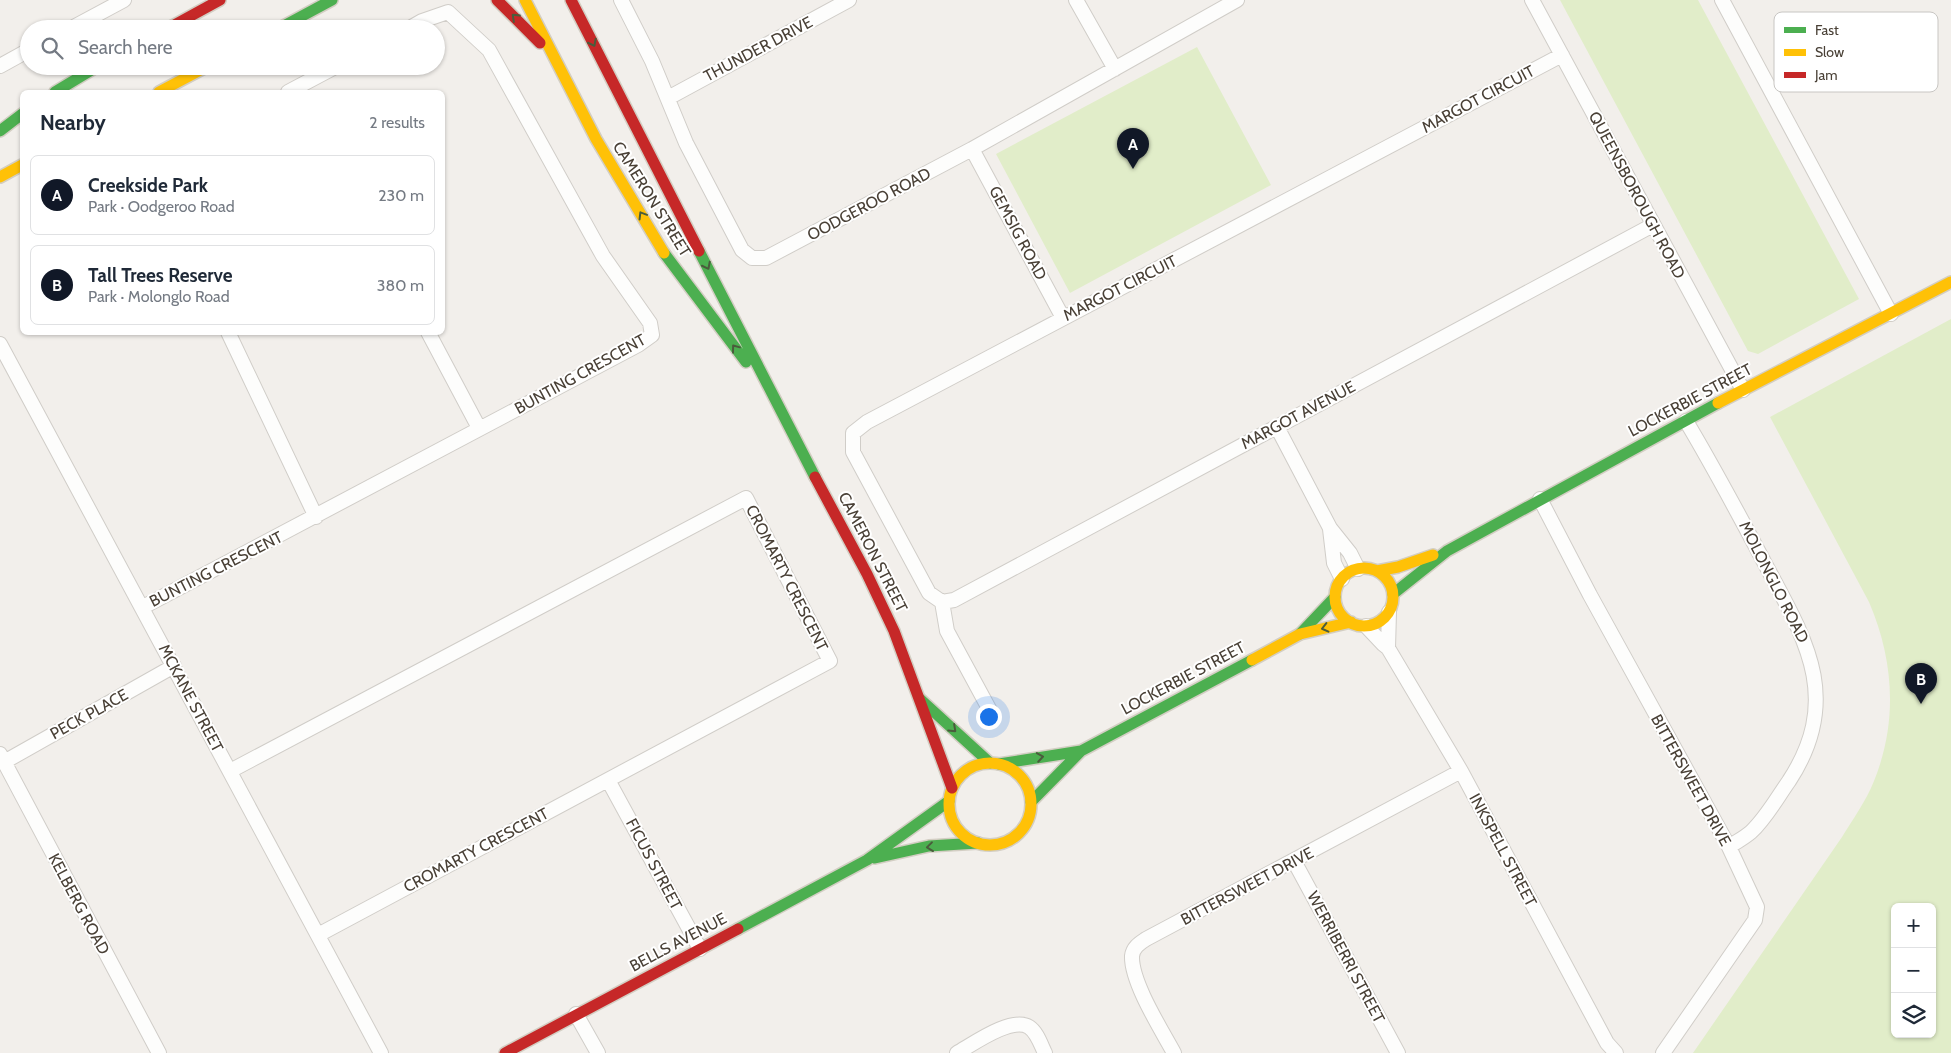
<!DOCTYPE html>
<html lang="en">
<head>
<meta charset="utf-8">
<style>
  :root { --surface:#fff; --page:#f6f6f7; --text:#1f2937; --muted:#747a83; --line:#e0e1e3; --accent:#111827 }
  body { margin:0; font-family:Cabin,sans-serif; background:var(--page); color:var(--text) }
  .controls { position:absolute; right:15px; bottom:15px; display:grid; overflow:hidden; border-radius:8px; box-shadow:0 1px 4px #0004 }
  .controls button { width:45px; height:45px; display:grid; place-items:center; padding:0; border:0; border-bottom:1px solid var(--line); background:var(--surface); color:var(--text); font:25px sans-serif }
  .you { position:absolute; left:988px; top:716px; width:18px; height:18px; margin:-12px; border:4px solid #fff; border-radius:50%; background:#1a73e8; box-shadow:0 0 0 8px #1a73e833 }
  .badge { display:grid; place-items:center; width:32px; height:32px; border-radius:50%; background:var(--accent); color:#fff; font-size:16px; font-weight:700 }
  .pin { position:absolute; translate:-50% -41px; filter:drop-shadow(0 1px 2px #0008) }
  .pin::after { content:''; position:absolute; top:26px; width:18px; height:15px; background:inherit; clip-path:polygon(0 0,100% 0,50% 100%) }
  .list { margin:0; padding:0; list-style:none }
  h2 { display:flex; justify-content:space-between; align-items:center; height:65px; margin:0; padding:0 20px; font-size:21px }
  h2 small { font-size:16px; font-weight:400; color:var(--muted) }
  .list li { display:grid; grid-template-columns:32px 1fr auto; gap:15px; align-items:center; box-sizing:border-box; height:80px; margin:0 10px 10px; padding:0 10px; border:1px solid var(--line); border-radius:8px }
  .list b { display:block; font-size:19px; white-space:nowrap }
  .list p { margin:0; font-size:16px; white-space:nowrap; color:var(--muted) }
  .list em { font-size:16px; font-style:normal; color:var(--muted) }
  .icon { flex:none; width:28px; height:28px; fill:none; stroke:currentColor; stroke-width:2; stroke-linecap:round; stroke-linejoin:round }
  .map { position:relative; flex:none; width:1951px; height:1053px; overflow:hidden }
  .search { position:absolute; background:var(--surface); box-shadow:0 1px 4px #0004; left:20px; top:20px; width:425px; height:55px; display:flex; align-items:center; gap:12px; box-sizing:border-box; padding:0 18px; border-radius:28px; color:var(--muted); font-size:19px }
  .panel { position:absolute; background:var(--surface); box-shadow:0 1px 4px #0004; left:20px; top:90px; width:425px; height:245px; border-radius:8px }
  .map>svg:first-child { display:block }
</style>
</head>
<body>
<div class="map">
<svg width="1951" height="1053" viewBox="0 0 1951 1053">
  <rect width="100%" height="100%" fill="#f2efeb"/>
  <!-- green -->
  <path fill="#e1edc9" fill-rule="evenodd" d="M1560,0H1698L1859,299L1758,354L1748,351Z
    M1197,47L1271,185L1070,293L996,154Z
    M1951,319V1053H1693L1842,837C1853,819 1866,801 1874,781C1898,722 1894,660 1869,602L1770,417ZM1895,907H1932V1034H1895Z"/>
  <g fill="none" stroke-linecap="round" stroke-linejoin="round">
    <!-- street casing -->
    <g stroke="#d0cdc8" stroke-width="16">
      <path id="street" d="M621,0L652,61L686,143L742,250L752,258H766L972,149L1237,0
        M1076,0L1115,69
        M1532,0L1743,390
        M1722,0L1891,314
        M70,29L124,0
        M0,66L29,50
        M288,92L337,66
        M668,98L849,0
        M972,149L1063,318
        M228,332L316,517
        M428,332L479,428
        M0,344L381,1053
        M1686,421C1713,466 1738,513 1763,560C1804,637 1844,697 1789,781C1777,798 1766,818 1751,832C1744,838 1736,842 1729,847
        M1277,427L1330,528L1350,553L1358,569
        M1540,499L1590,595L1729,847L1757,907L1755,920L1663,1053
        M1330,529L1334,563L1342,579
        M942,602L929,593L853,452V433L867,422L1562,55
        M942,602L954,600L1653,225
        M942,602L947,631L993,716
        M143,607C308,521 472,432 638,345L652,335L650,323L603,256L489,50L448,12L422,21L408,29
        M1389,612L1388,648L1461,771L1607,1043L1616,1053
        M1366,626L1383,644L1388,648
        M0,754L159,1053
        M4,762L174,666
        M230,771L746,498L830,661L318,935
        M608,780L700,949
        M1294,861L1398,1053
        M576,1014L598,1053
        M957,1053C973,1044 1012,1016 1029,1027C1037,1032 1041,1045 1045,1053
        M1174,1053C1161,1029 1131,982 1132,956C1133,947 1140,943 1146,939L1461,771"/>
    </g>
    <!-- fast casing -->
    <g stroke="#d3cec3" stroke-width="14">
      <path id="fast" d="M278,29L332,0
        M55,92L98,66
        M0,131L22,114
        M699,251L815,477
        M664,253L746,362
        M1393,594L1447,551L1718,403
        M1300,634L1335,597
        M920,699L990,763
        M999,764L1081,751
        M1031,802L1081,751L1252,660
        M875,858L929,846L978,843
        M738,929L867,860L949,801"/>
    </g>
    <!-- slow casing -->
    <g stroke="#d3cec3" stroke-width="14">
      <path id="slow" d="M525,0L596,139L664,253
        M159,92L208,66
        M0,177L22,165
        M1718,403L1951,282
        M1335 597a29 29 0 1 1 58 0a29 29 0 1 1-58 0Z
        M1377,571L1398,567L1433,555
        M1252,660L1300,634L1351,622
        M949 804a41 41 0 1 1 82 0a41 41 0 1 1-82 0Z"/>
    </g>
    <!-- jam casing -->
    <g stroke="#d3cec3" stroke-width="14">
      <path id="jam" d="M497,0L540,43
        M571,0L699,251
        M167,29L220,0
        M815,477L867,574L894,631L952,788
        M505,1053L738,929"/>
    </g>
    <!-- street -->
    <use href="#street" stroke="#fdfdfc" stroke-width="14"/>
    <!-- fast -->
    <use href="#fast" stroke="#4caf50" stroke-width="11"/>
    <!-- slow -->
    <use href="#slow" stroke="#ffc107" stroke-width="11"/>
    <!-- jam -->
    <use href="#jam" stroke="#c62828" stroke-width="11"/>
  </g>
  <!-- one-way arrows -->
  <defs><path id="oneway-chevron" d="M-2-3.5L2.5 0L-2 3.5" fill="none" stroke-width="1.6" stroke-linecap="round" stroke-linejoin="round" transform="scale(1.25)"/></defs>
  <g stroke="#4a5c3c">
    <use href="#oneway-chevron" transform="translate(515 17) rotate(-137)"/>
    <use href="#oneway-chevron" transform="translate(593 43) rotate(63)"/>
    <use href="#oneway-chevron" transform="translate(642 215) rotate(-121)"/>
    <use href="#oneway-chevron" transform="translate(707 266) rotate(63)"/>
    <use href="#oneway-chevron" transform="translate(735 348) rotate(-127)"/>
    <use href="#oneway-chevron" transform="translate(1325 628) rotate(166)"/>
    <use href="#oneway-chevron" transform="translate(953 729) rotate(43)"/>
    <use href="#oneway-chevron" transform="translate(1040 757) rotate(-9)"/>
    <use href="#oneway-chevron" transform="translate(930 847) rotate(173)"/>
  </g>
  <g text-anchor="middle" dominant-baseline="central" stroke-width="4" stroke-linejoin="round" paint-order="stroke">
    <!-- street labels -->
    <g font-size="16" fill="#494036" stroke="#fff">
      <text transform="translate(758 49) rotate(-28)">THUNDER DRIVE</text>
      <text transform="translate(1478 99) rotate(-28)">MARGOT CIRCUIT</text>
      <text transform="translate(1637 195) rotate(62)">QUEENSBOROUGH ROAD</text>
      <text transform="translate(652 199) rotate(58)">CAMERON STREET</text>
      <text transform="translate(869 204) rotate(-28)">OODGEROO ROAD</text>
      <text transform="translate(1018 233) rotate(62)">GEMSIG ROAD</text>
      <text transform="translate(1120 288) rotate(-27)">MARGOT CIRCUIT</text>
      <text transform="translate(580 374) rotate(-29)">BUNTING CRESCENT</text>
      <text transform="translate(1690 400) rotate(-28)">LOCKERBIE STREET</text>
      <text transform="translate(1298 415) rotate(-28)">MARGOT AVENUE</text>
      <text transform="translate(873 552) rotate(63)">CAMERON STREET</text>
      <text transform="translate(216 569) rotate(-27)">BUNTING CRESCENT</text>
      <text transform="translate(787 578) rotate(63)">CROMARTY CRESCENT</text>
      <text transform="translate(1774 582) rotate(63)">MOLONGLO ROAD</text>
      <text transform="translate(1183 678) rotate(-28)">LOCKERBIE STREET</text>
      <text transform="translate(191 698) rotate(62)">MCKANE STREET</text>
      <text transform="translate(89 714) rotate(-29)">PECK PLACE</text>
      <text transform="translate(1691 780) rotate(61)">BITTERSWEET DRIVE</text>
      <text transform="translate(476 850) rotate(-28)">CROMARTY CRESCENT</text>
      <text transform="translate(1503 850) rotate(62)">INKSPELL STREET</text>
      <text transform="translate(654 864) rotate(62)">FICUS STREET</text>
      <text transform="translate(1247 886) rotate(-28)">BITTERSWEET DRIVE</text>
      <text transform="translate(79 904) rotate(62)">KELBERG ROAD</text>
      <text transform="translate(678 942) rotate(-28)">BELLS AVENUE</text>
      <text transform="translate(1346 957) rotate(62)">WERRIBERRI STREET</text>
    </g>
  </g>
  <!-- legend -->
  <rect x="1774" y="12" width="164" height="80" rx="8" fill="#fff" stroke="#c8c6c3" stroke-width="1"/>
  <rect x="1784" y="27" width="22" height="6" fill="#4caf50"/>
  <rect x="1784" y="49" width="22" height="7" fill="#ffc107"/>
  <rect x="1784" y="72" width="22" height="6" fill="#c62828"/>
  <g font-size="14" fill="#494036">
    <text x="1815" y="35">Fast</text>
    <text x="1815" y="57">Slow</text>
    <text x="1815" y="80">Jam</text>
  </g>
</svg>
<div class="controls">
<button>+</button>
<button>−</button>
<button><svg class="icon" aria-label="layers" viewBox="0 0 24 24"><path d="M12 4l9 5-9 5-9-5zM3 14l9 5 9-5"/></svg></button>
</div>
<div class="you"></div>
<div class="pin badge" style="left:1133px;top:169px">A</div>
<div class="pin badge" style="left:1921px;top:704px">B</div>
<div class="search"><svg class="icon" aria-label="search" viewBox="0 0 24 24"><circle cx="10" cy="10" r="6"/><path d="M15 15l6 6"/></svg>Search here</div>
<section class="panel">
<h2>Nearby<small>2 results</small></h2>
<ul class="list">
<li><span class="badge">A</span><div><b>Creekside Park</b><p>Park · Oodgeroo Road</p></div><em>230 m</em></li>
<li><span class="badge">B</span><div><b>Tall Trees Reserve</b><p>Park · Molonglo Road</p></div><em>380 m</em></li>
</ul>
</section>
</div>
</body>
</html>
